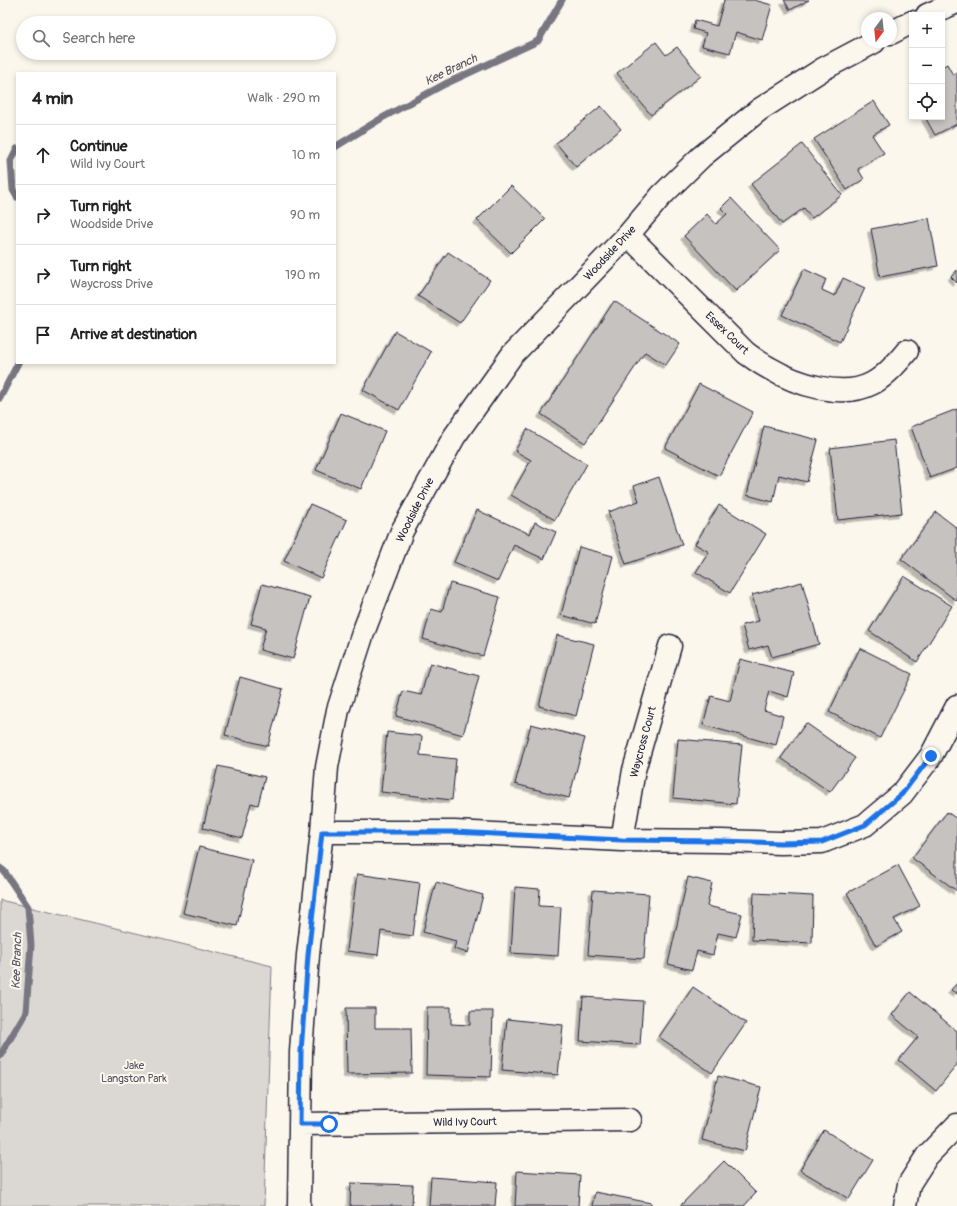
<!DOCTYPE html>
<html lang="en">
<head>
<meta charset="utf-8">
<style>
  :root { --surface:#fff; --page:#f6f6f6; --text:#222; --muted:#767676; --line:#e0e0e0 }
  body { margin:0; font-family:Pangolin,sans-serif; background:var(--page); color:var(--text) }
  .controls { position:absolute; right:12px; top:12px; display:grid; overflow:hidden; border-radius:0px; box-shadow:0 2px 6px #0003 }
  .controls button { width:36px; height:36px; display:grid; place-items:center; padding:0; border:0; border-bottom:1px solid var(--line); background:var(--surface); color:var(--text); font:20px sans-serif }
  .compass { position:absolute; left:861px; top:12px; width:36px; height:36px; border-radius:50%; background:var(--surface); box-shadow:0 2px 6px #0003; rotate:195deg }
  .stop { position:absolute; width:12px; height:12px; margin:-9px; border:3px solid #1a73e8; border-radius:50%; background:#fff }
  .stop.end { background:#1a73e8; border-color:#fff; box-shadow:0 1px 4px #0008 }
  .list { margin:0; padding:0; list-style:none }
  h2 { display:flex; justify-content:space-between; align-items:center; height:52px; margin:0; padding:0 16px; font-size:17px }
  h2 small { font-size:13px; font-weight:400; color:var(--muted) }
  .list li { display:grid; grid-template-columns:26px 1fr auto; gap:12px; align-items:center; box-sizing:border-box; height:60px; padding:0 16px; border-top:1px solid var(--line) }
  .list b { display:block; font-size:15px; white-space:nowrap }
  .list p { margin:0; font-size:13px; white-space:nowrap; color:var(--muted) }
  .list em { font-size:13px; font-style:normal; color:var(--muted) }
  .icon { flex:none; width:22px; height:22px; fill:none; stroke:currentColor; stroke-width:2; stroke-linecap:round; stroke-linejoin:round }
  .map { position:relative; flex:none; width:957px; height:1206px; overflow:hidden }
  .search { position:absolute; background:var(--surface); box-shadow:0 2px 6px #0003; left:16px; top:16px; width:320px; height:44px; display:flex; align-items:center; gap:10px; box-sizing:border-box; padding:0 14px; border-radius:22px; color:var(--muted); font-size:15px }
  .panel { position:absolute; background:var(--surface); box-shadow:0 2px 6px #0003; left:16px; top:72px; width:320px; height:292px; border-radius:0px }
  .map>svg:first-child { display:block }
</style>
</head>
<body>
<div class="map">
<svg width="957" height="1206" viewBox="0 0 957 1206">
  <defs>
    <filter id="shadow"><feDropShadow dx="-3.5" dy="3.5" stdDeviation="0" flood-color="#0004"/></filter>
  </defs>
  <rect width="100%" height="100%" fill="#fbf7ec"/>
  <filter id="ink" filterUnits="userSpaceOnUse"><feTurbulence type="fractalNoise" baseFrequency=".025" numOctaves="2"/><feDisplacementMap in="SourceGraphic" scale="8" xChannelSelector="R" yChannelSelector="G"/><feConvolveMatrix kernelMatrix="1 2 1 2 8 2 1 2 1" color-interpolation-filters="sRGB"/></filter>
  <g filter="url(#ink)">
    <!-- green -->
    <path fill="#dbd8d3" stroke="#7e7d87" d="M0,900L272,966L264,1206H0Z"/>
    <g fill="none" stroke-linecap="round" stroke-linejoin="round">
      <!-- stream -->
      <path stroke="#787681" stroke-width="7" d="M335,147L382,118L445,84L538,41L562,0
        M17,149L11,161L13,190L17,197
        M0,398L18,363
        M0,868L4,871L28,907L31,945L26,1012L0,1056"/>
    </g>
    <!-- building -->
    <path fill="#c6c2c0" stroke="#22223b" filter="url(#shadow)" d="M724,0H754L772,5L762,40L736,32L730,53L702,46L706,33L693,29L695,20L717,26Z
      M784,0H809L790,10Z
      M656,42L666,55L677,47L701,76L651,115L617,73Z
      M947,64L953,75L957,72V124L935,135L925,117H942V67Z
      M874,101L889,125L872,135L884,153L858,169L864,179L847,190L814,139Z
      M601,106L621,129L576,167L556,143Z
      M802,144L842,195L812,218L804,208L782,224L751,184Z
      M511,186L545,219L511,253L477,220Z
      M731,198L780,250L736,291L684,236L707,214L716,224L727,214L721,208Z
      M929,218L938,266L880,277L871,229Z
      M448,252L490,280L460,323L418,296Z
      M804,269L826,279L822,290L835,296L843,278L865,288L840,342L782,315Z
      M957,270V283L951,277Z
      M614,301L680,344L666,365L645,352L585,443L541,414Z
      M395,331L431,352L399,410L363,390Z
      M699,384L753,412L719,476L665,448Z
      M957,409V468L930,478L911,427Z
      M341,413L385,431L361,489L316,470Z
      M764,426L818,440L807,482L779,475L773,502L747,495Z
      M527,429L587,464L555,520L511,495L531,460L515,451Z
      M894,440L902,513L838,520L830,448Z
      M659,477L682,545L626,564L608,512L639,501L634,486Z
      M310,504L347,520L321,578L284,561Z
      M719,505L766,534L730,593L696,572L709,552L695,544Z
      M477,510L530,534L535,522L556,532L544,559L514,545L498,581L454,562Z
      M936,512L957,528V601L901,559Z
      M579,547L613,556L595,624L561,615Z
      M904,576L952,606L917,662L869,631Z
      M802,582L819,644L772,657L768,645L749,650L742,625L759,621L752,595Z
      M450,583L500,597L483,656L423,639L431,609L442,612Z
      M262,584L310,597L293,659L260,650L266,628L251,624Z
      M557,635L594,644L576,716L539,706Z
      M860,648L912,674L880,738L829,712Z
      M740,659L794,673L788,697L769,691L764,710L783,716L776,745L703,725L711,696L730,701Z
      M430,663L479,676L463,735L396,716L403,691L421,695Z
      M240,677L283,689L268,746L225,735Z
      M806,723L855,758L830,792L781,758Z
      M531,724L585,738L569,798L515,784Z
      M387,732L422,736L420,755L456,759L452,800L381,792Z
      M678,739L742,745L736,804L673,798Z
      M218,766L265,777L258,805L251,803L242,838L203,828Z
      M947,812L957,819V891L912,858Z
      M199,847L252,860L237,926L183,913Z
      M898,865L920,906L894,919L902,932L876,946L847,893Z
      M357,874L420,883L413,936L381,931L378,955L347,951Z
      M688,877L712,883L707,906L742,914L736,937L718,933L713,955L697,951L692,970L668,964Z
      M436,882L483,895L468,953L454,949L456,941L423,932Z
      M515,887L540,889L539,906L561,907L558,956L511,953Z
      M593,890L649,894L644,959L588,955Z
      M754,893L813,896L812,943L752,940Z
      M957,983V994L951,990Z
      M693,987L746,1023L712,1073L659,1037Z
      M910,992L957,1031V1065L936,1091L899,1060L918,1037L892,1015Z
      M583,997L643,1001L640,1045L580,1041Z
      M427,1007H451V1024L470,1025V1011H493L491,1077L426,1075Z
      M346,1008H375V1028H411L412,1073L347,1074Z
      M507,1019L563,1025L558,1075L502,1070Z
      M718,1076L761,1087L745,1151L702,1140Z
      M824,1130L873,1160L849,1199L800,1170Z
      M724,1161L756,1193L744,1206H680Z
      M517,1171L580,1175L578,1206H515Z
      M431,1177L497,1182L495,1206H429Z
      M351,1183L413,1185L412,1206H350Z
      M595,1192L651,1203V1206H592Z"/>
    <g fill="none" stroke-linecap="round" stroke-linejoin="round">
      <!-- minor casing -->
      <g stroke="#22223b" stroke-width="25">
        <path id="minor" d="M927,15L957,2
          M891,33L912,22
          M628,235L746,353C753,358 761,364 769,368C796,384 842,399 871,384C884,378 898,362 907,351
          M322,832H454L622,840L721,841L781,843L822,842L865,825L902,794L931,756L957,706
          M622,840L634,770L670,646
          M300,1124L630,1120
          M299,1206L301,1052L308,955L322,832L327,767L338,710L363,633L402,531L454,437L512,355L628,235L661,196L701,157L759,110L823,69L874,42
          M905,1206L909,1184L927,1156L957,1125"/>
      </g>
      <!-- minor -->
      <use href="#minor" stroke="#fbf7ec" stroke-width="22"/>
    </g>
  </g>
  <g fill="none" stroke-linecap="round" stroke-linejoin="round" filter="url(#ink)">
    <!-- route -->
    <path stroke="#1a73e8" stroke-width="5" d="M329,1124H300L301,1052L308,955L322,832H454L622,840L721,841L781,843L822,842L865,825L902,794L931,756"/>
  </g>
  <g text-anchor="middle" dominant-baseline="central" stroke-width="4" stroke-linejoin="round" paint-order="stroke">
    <!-- street labels -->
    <g font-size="11" fill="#22223b" stroke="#fbf7ec">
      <text transform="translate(610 253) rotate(-47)">Woodside Drive</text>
      <text transform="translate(727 333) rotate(44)">Essex Court</text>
      <text transform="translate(415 510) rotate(-63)">Woodside Drive</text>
      <text transform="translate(643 742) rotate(-75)">Waycross Court</text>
      <text transform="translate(465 1122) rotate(-1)">Wild Ivy Court</text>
    </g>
    <!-- park labels -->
    <g font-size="11" fill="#505061" stroke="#fbf7ec">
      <text x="134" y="1065">Jake<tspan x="134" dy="13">Langston Park</tspan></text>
    </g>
    <!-- water labels -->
    <g font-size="12" font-style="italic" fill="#545364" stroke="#fbf7ec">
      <text transform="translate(451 70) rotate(-26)">Kee Branch</text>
      <text transform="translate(17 961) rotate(-88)">Kee Branch</text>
    </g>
  </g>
</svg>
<div class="controls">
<button>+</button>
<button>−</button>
<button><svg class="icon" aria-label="locate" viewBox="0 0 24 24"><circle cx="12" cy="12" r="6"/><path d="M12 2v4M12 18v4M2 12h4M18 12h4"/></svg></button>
</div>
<svg class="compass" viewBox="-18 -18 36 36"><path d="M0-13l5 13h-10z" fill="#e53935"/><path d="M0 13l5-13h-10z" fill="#767676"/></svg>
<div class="stop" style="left:329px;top:1124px"></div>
<div class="stop end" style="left:931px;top:756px"></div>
<div class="search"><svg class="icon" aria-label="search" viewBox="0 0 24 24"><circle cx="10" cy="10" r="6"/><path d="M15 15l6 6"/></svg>Search here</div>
<section class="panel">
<h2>4 min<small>Walk · 290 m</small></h2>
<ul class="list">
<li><svg class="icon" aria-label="ahead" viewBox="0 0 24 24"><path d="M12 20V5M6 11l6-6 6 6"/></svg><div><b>Continue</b><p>Wild Ivy Court</p></div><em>10 m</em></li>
<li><svg class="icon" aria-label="right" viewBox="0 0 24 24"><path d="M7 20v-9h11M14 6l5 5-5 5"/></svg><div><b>Turn right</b><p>Woodside Drive</p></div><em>90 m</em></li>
<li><svg class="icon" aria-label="right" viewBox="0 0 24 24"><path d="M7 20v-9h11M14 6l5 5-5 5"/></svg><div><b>Turn right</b><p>Waycross Drive</p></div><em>190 m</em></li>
<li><svg class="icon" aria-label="arrive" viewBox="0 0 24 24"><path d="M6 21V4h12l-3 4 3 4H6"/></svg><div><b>Arrive at destination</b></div></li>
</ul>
</section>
</div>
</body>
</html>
